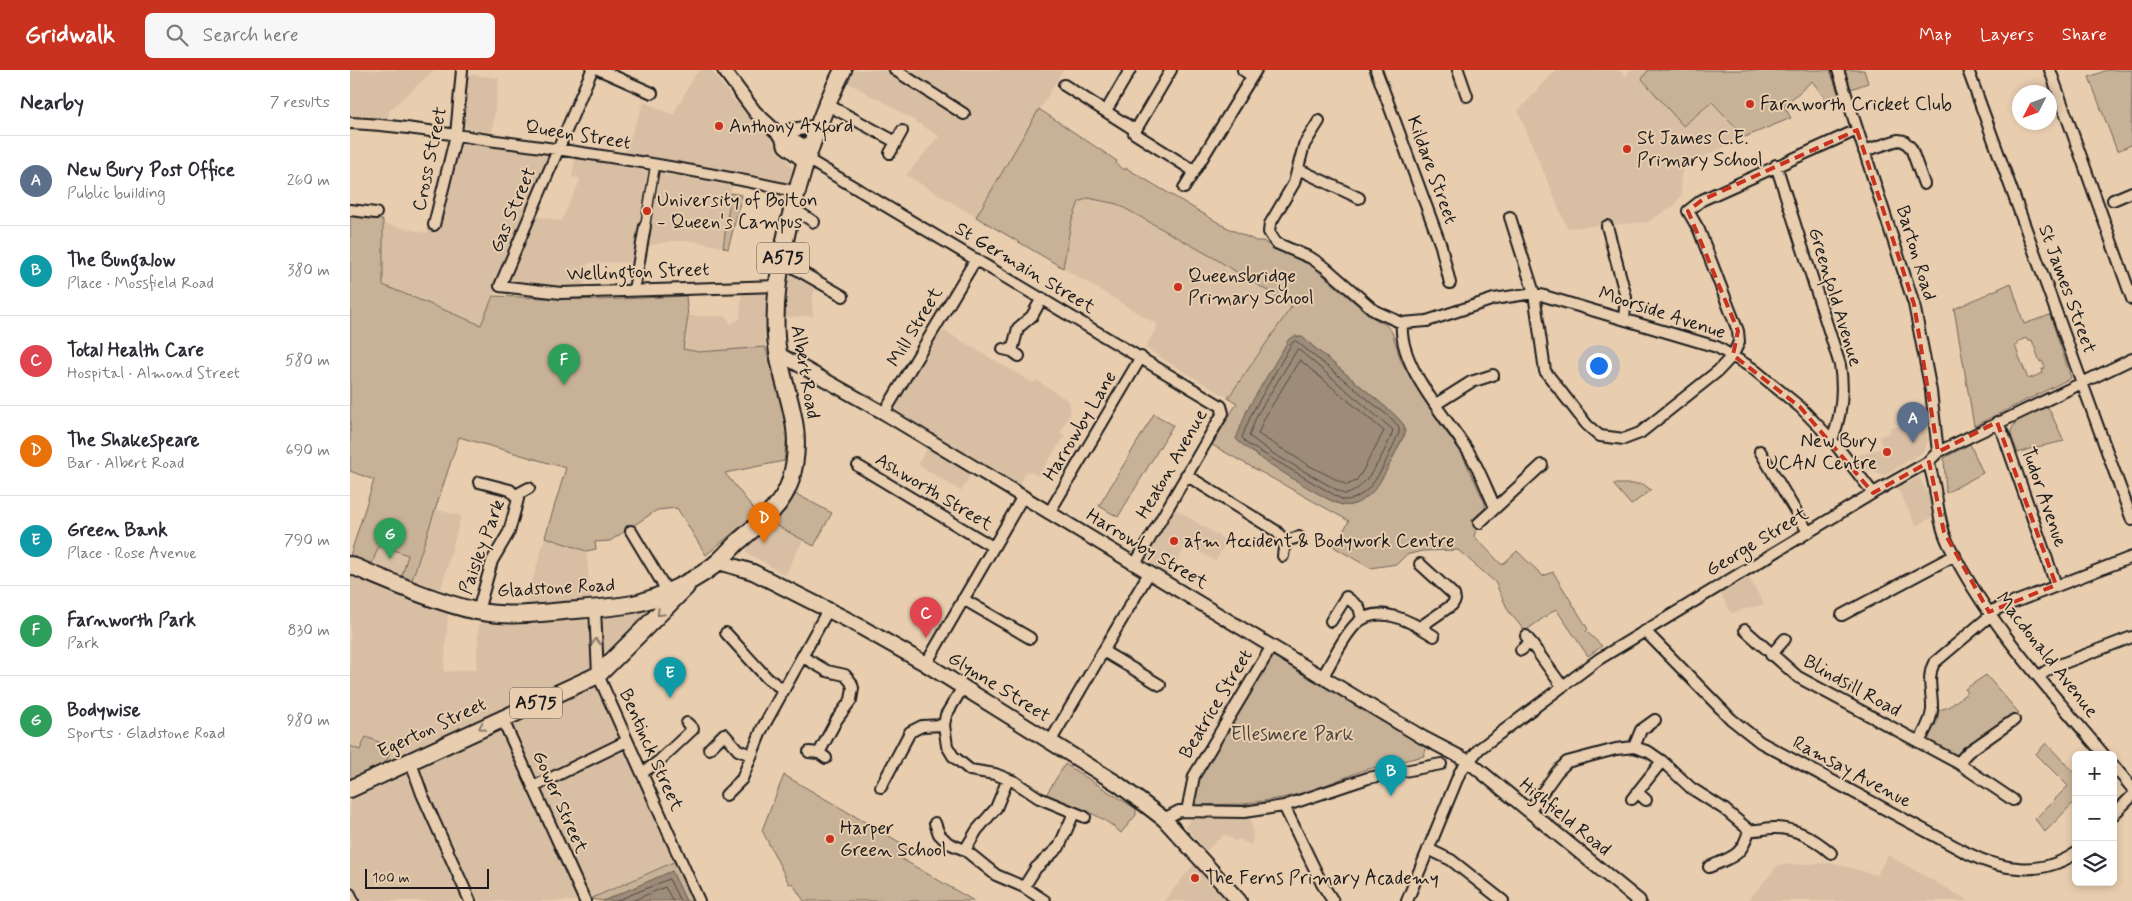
<!DOCTYPE html>
<html lang="en">
<head>
<meta charset="utf-8">
<style>
  :root { --surface:#fff; --page:#f7f7f7; --text:#2b2b33; --muted:#7c7c81; --line:#e1e1e2; --accent:#c8321e }
  body { margin:0; font-family:Mynerve,sans-serif; background:var(--page); color:var(--text) }
  .controls { position:absolute; right:15px; bottom:15px; display:grid; overflow:hidden; border-radius:8px; box-shadow:0 2px 8px #0003 }
  .controls button { width:45px; height:45px; display:grid; place-items:center; padding:0; border:0; border-bottom:1px solid var(--line); background:var(--surface); color:var(--text); font:25px sans-serif }
  .compass { position:absolute; left:1662px; top:15px; width:45px; height:45px; border-radius:50%; background:var(--surface); box-shadow:0 2px 8px #0003; rotate:228deg }
  .scale { position:absolute; left:15px; bottom:12px; width:124px; box-sizing:border-box; padding-left:5px; border:2px solid #1c1c1c; border-top:0; font-size:14px; line-height:18px; white-space:nowrap; color:#1c1c1c; -webkit-text-stroke:4px #e8cdaf; paint-order:stroke }
  .you { position:absolute; left:1248px; top:295px; width:18px; height:18px; margin:-12px; border:4px solid #fff; border-radius:50%; background:#1a73e8; box-shadow:0 0 0 8px #1a73e833 }
  .badge { display:grid; place-items:center; width:32px; height:32px; border-radius:50%; background:var(--accent); color:#fff; font-size:16px; font-weight:700 }
  .pin { position:absolute; translate:-50% -41px; filter:drop-shadow(0 1px 2px #0008) }
  .pin::after { content:''; position:absolute; top:26px; width:18px; height:15px; background:inherit; clip-path:polygon(0 0,100% 0,50% 100%) }
  .list { margin:0; padding:0; list-style:none }
  h2 { display:flex; justify-content:space-between; align-items:center; height:65px; margin:0; padding:0 20px; font-size:21px }
  h2 small { font-size:16px; font-weight:400; color:var(--muted) }
  .list li { display:grid; grid-template-columns:32px 1fr auto; gap:15px; align-items:center; box-sizing:border-box; height:90px; padding:0 20px; border-top:1px solid var(--line) }
  .list b { display:block; font-size:19px; white-space:nowrap }
  .list p { margin:0; font-size:16px; white-space:nowrap; color:var(--muted) }
  .list em { font-size:16px; font-style:normal; color:var(--muted) }
  .icon { flex:none; width:28px; height:28px; fill:none; stroke:currentColor; stroke-width:2; stroke-linecap:round; stroke-linejoin:round }
  .map { position:relative; flex:none; width:1782px; height:831px; overflow:hidden }
  header { display:flex; align-items:center; gap:30px; box-sizing:border-box; height:70px; padding:0 25px; background:var(--accent); color:#fff }
  header strong { font-size:24px }
  nav { display:flex; gap:28px; margin-inline-start:auto; font-size:18px }
  .search { width:350px; height:45px; background:var(--page); display:flex; align-items:center; gap:12px; box-sizing:border-box; padding:0 18px; border-radius:8px; color:var(--muted); font-size:19px }
  main { display:flex }
  aside { flex:1; background:var(--surface) }
  .map>svg:first-child { display:block }
</style>
</head>
<body>
<header>
<strong>Gridwalk</strong>
<div class="search"><svg class="icon" aria-label="search" viewBox="0 0 24 24"><circle cx="10" cy="10" r="6"/><path d="M15 15l6 6"/></svg>Search here</div>
<nav><a>Map</a><a>Layers</a><a>Share</a></nav>
</header>
<main>
<aside>
<h2>Nearby<small>7 results</small></h2>
<ul class="list">
<li><span class="badge" style="background:#5c6f8a">A</span><div><b>New Bury Post Office</b><p>Public building</p></div><em>260 m</em></li>
<li><span class="badge" style="background:#0f9aa8">B</span><div><b>The Bungalow</b><p>Place · Mossfield Road</p></div><em>380 m</em></li>
<li><span class="badge" style="background:#e0444e">C</span><div><b>Total Health Care</b><p>Hospital · Almond Street</p></div><em>580 m</em></li>
<li><span class="badge" style="background:#e8710a">D</span><div><b>The Shakespeare</b><p>Bar · Albert Road</p></div><em>690 m</em></li>
<li><span class="badge" style="background:#0f9aa8">E</span><div><b>Green Bank</b><p>Place · Rose Avenue</p></div><em>790 m</em></li>
<li><span class="badge" style="background:#2e9e5b">F</span><div><b>Farnworth Park</b><p>Park</p></div><em>830 m</em></li>
<li><span class="badge" style="background:#2e9e5b">G</span><div><b>Bodywise</b><p>Sports · Gladstone Road</p></div><em>980 m</em></li>
</ul>
</aside>
<div class="map">
<svg width="1782" height="831" viewBox="0 0 1782 831">
  <rect width="100%" height="100%" fill="#e8cdaf"/>
  <filter id="ink" filterUnits="userSpaceOnUse"><feTurbulence type="fractalNoise" baseFrequency=".02" numOctaves="2"/><feDisplacementMap in="SourceGraphic" scale="10" xChannelSelector="R" yChannelSelector="G"/><feConvolveMatrix kernelMatrix="1 2 1 2 8 2 1 2 1" color-interpolation-filters="sRGB"/></filter>
  <g filter="url(#ink)">
    <!-- built -->
    <path fill="#d8bfa4" d="M0,0H84L39,41L38,50L0,48Z
      M351,0H361L386,33L389,29L438,91L443,100L439,114L274,83L294,32L323,45L345,5Z
      M503,0H713L626,147L556,105L589,66L526,27L525,28L497,12Z
      M1206,0H1268L1276,6L1280,0H1298L1292,9L1333,56L1361,32L1395,67L1345,91L1332,101L1330,114L1332,123L1326,134L1298,152L1217,158L1168,41Z
      M116,4L149,8L142,63L112,57Z
      M111,73L201,84L131,255L33,215V154L77,163L80,156L86,157Z
      M225,88L382,116L373,177L342,171H322L297,176L285,174L282,192L238,193L233,219L179,217L157,213L185,146L211,151L229,113L230,108L222,107Z
      M738,128L767,134L864,188L942,236L878,328L795,278L808,255L713,198L724,142L730,132Z
      M438,199L465,218L462,229L463,246L434,247L433,229Z
      M392,223H417L415,277L349,282L333,279L338,246H375L381,254L390,249Z
      M593,260L683,313L686,310L719,331L721,342L710,363L715,366L688,406L677,401L667,417L541,340Z
      M1576,355L1578,370L1573,382L1535,405L1517,400L1506,386L1533,378L1529,367L1541,362L1540,357Z
      M578,376L621,404L611,421L568,395Z
      M1569,407L1581,430L1582,448L1566,455L1547,418Z
      M85,439L111,446L91,519L62,510Z
      M825,439L877,471L865,491L837,475L818,506L794,491Z
      M422,453L453,470L435,505L396,482L397,477L406,465Z
      M195,467L236,481L241,531L176,534Z
      M29,474L59,485L52,506L22,494Z
      M0,505L98,543L94,602L126,599L129,553L170,555L237,550L243,603L34,698L42,677L10,680L0,676Z
      M1399,508L1414,534L1381,543L1371,524Z
      M302,537L304,539L253,594L247,548L281,545Z
      M246,616L326,791L240,829L241,831H0V727Z
      M843,748L901,749L903,769L901,775L889,769L885,771L875,764L856,781L835,756Z
      M1538,785L1619,831H1398L1428,795L1482,793L1527,805Z
      M844,794L876,831H814Z"/>
    <!-- green -->
    <path fill="#c7b197" stroke="#72665a" fill-rule="evenodd" d="M1298,0H1480L1489,26L1477,31L1462,11L1434,36L1441,48L1395,67L1362,32L1333,56L1292,9Z
      M1495,0H1514L1518,13L1501,19Z
      M1757,0H1782L1781,75L1767,81L1739,7Z
      M689,39L767,91L766,94L775,100L776,98L874,156L906,171H913L925,179L960,194L1019,245L1036,255L1042,262L1051,291L1090,354L1111,382L1135,433V438L1121,451L1127,458L1124,466L1152,495L1167,481L1193,506L1203,502L1238,559L1236,561L1252,576L1238,586L1206,539L1175,561L1159,542L1145,512L1108,480L1072,481L1056,485L1047,494L1020,498L984,477L999,451L862,375L887,333L878,328L942,236L864,188L767,134L738,128L729,132L721,153L713,198L626,147ZM952,267L1045,345L1054,355L1055,364C1044,384 1021,441 993,435C981,433 960,418 949,411Z
      M381,123L392,125L378,179L373,177Z
      M0,146L33,150V215L131,255L143,226L249,230L336,226L338,246L333,279L349,282L415,277L439,348L434,391L375,403L407,443L356,485L327,438L307,440L260,471L245,472L246,479L236,481L195,467L216,398L109,367L62,510L52,506L58,485L29,475L22,494L0,486L24,410L0,401Z
      M1661,213L1674,254L1700,245L1721,308L1624,356L1604,239ZM1676,268L1678,271L1682,270L1690,292L1692,291L1695,298L1692,299L1693,303L1678,309L1665,276L1668,275L1667,272Z
      M1697,335L1714,371C1698,375 1683,377 1668,383C1666,377 1662,370 1661,364C1660,349 1687,341 1697,335Z
      M804,344L823,355L768,447L749,436Z
      M1620,374L1633,403L1596,423L1594,388Z
      M1263,414H1293L1301,420L1281,435Z
      M446,424L482,443L464,476L422,453L435,441Z
      M921,582L1073,675L1076,679L1074,686L1014,700L960,721L932,728L894,734L842,735L849,708Z
      M1636,605L1669,643L1609,688L1581,673L1578,667L1587,652L1589,640L1599,637L1618,622L1615,619Z
      M16,667L42,677L34,698L0,714V676L10,680Z
      M1696,673L1726,705V730L1695,762L1685,749L1718,716L1686,684Z
      M715,694L786,739V745L771,763C752,744 721,735 696,725Z
      M434,705L558,777L552,789L624,831H454L442,813L439,814L412,760Z
      M326,791L344,831H336L322,802L253,831L240,829Z"/>
    <!-- water -->
    <path fill="#9d8c79" stroke="#695f54" d="M945,266L952,267L1045,345L1054,355L1055,363C1046,379 1032,416 1018,426C1011,431 1002,437 993,435C977,432 898,382 886,369L897,340L939,269Z
      M322,801L336,831H253Z"/>
    <g fill="none" stroke-linecap="round" stroke-linejoin="round">
      <!-- shore -->
      <path stroke="#504941" stroke-width="1" d="M946,271L1042,349L1049,357V363C1038,385 1023,432 993,430L897,374L892,367L902,343L942,273Z
        M948,279L1043,360C1038,377 1014,425 994,424L922,383L899,366L907,345Z
        M950,290L1034,361L1012,402L1006,411L997,415L958,395L908,364L914,349Z
        M266,831L319,809L330,831
        M282,831L315,817L323,831"/>
      <!-- pedestrian casing -->
      <g stroke="#1c1c1c" stroke-width="11">
        <path id="pedestrian" d="M295,156L305,96"/>
      </g>
      <!-- minor casing -->
      <g stroke="#1c1c1c" stroke-width="14">
        <path id="minor" d="M242,0L150,216L211,223L427,216
          M250,0L302,23
          M545,0L614,44
          M821,0L784,63L844,101
          M893,0L902,6
          M1026,0L1091,176L1100,213
          M1108,0L1117,26
          M1488,0L1564,234L1581,321L1588,382
          M1618,0L1782,450
          M1700,0L1782,229
          M714,15L785,60
          M478,35L546,72
          M756,41L780,0
          M969,51L954,75L944,113L920,154L919,162L926,173L961,188L976,198L1025,241L1052,253L1077,251L1144,229L1184,223L1367,277L1402,298L1450,337L1482,370L1523,423
          M0,53C49,55 98,64 146,71C247,84 349,100 448,122
          M1514,81L1548,70L1554,71L1561,78L1574,114
          M540,83L552,61
          M457,89L871,336L873,343L785,494
          M1426,95L1490,295C1494,320 1491,347 1482,370
          M948,99L1009,128
          M834,118L906,0
          M1763,130L1782,122
          M444,139L464,152
          M0,140L26,143
          M1160,147L1184,223L1195,301L1237,355L1250,366L1274,369L1290,363L1368,301L1383,285L1389,272L1388,261L1349,160L1338,141L1352,130L1507,60
          M84,155L106,65L112,0
          M1257,156L1276,227L1274,249
          M432,191L493,226
          M284,220L295,156
          M1052,253C1048,295 1096,347 1118,381C1129,398 1136,418 1145,437
          M653,279L662,281L669,286
          M662,281L668,258L682,246L692,228
          M1086,334L1121,312L1143,305
          M534,343L626,189
          M1647,352L1654,366L1706,515
          M1410,381L1458,462
          M1578,392C1588,418 1586,448 1598,473C1637,553 1698,618 1754,685
          M508,396L643,477
          M836,405L926,461L935,471
          M166,425L179,418
          M699,443L791,287
          M1129,453L1192,395
          M281,461L317,521
          M933,486L935,471L949,467
          M1070,494L1104,525L1105,530L1102,535L1070,557
          M613,529L680,568
          M245,538L248,605L349,831
          M128,541L142,491L159,462L168,429L160,420L129,412
          M1639,542L1782,487
          M1492,545L1605,485
          M981,551L996,527L1009,537L1012,549
          M1395,560L1448,607L1608,693L1663,730
          M1295,561L1381,649L1410,672L1617,783C1652,801 1692,806 1726,783
          M376,563L417,608L434,620
          M1176,566L1212,616
          M1171,580L1181,572
          M753,581L810,615
          M1421,585L1435,569
          M453,587L477,601L495,605L501,612L503,618L501,630L487,649L469,683
          M576,594L672,428
          M973,606C983,590 992,568 1006,554C1028,532 1064,553 1084,566
          M1689,606L1701,598L1782,567
          M613,617L596,645L594,655L597,676L603,686L620,700L645,704L665,712L689,728L735,747
          M152,648L235,831
          M700,672L799,503
          M1569,672C1574,662 1581,652 1582,640C1583,624 1576,608 1584,593L1641,545
          M1284,677L1291,660L1305,650
          M359,679L374,664L388,680L401,685
          M459,682L469,683L476,688
          M60,690L72,724L120,831
          M1608,693L1618,682L1664,650
          M1763,695L1782,718
          M292,703L309,691L343,659L337,653
          M183,717L277,671
          M531,717L560,662L572,656L594,655
          M1287,722L1296,730
          M376,725L392,709L412,659L478,540
          M1282,729L1312,691
          M934,736L972,814L983,831
          M837,741L844,706L922,576
          M1179,741L1207,702L1217,692L1266,679L1284,677L1299,682L1312,691L1341,718L1374,739L1399,760C1408,761 1415,758 1423,758C1446,757 1465,769 1481,783
          M1763,745L1782,726
          M814,749L829,741L894,742L934,736L1018,708L1091,694
          M585,753L589,764L598,773L615,780L646,805L674,817L695,831
          M1078,779L1101,790L1153,831
          M615,780L627,760L646,738L658,709
          M1359,797C1382,787 1392,787 1399,760
          M674,817L686,798L709,777L724,743
          M0,824L3,831
          M1057,831L1110,702L1129,679L1249,589L1523,423L1578,392L1588,382L1782,289"/>
      </g>
      <!-- tertiary casing -->
      <g stroke="#1c1c1c" stroke-width="16">
        <path id="tertiary" d="M374,0L405,42L431,66L435,76L456,93
          M431,66L441,60L470,56
          M431,66L440,68L461,80
          M429,284L534,343L1072,667L1118,691L1289,831"/>
      </g>
      <!-- secondary casing -->
      <g stroke="#1c1c1c" stroke-width="18">
        <path id="secondary" d="M369,492L403,502L500,551L576,594L768,714L814,749L889,831"/>
      </g>
      <!-- primary casing -->
      <g stroke="#1c1c1c" stroke-width="20">
        <path id="primary" d="M0,495C41,512 83,531 126,541C155,547 185,544 214,541C237,539 260,538 283,534C308,529 351,508 369,491C376,485 382,477 389,471C407,455 432,437 440,412C458,354 430,320 426,267C421,191 458,68 493,0
          M0,719L248,605L336,517"/>
      </g>
      <!-- pedestrian -->
      <use href="#pedestrian" stroke="#e8cdaf" stroke-width="8"/>
      <!-- minor -->
      <use href="#minor" stroke="#e8cdaf" stroke-width="10"/>
      <!-- tertiary -->
      <use href="#tertiary" stroke="#e8cdaf" stroke-width="12"/>
      <!-- secondary -->
      <use href="#secondary" stroke="#e8cdaf" stroke-width="14"/>
      <!-- primary -->
      <use href="#primary" stroke="#e8cdaf" stroke-width="16"/>
    </g>
    <!-- one-way arrows -->
    <defs><path id="oneway-chevron" d="M-2-3.5L2.5 0L-2 3.5" fill="none" stroke-width="1.6" stroke-linecap="round" stroke-linejoin="round" transform="scale(1.25)"/></defs>
    <g stroke="#8c7d6d">
      <use href="#oneway-chevron" transform="translate(310 543) rotate(135)"/>
      <use href="#oneway-chevron" transform="translate(246 572) rotate(-92)"/>
      <use href="#oneway-chevron" transform="translate(132 657) rotate(155)"/>
    </g>
  </g>
  <!-- marked area -->
  <path fill="none" stroke="#c8321e" stroke-width="4" stroke-dasharray="10 6" stroke-linejoin="round" d="M1507,60L1564,234L1588,382L1647,352L1706,515L1639,542L1594,462L1579,392L1523,423L1450,337L1383,285L1388,261L1338,141L1352,130Z"/>
  <!-- markers -->
  <g fill="#c8321e" stroke="#e8cdaf" stroke-width="2">
    <circle cx="1400" cy="34" r="5"/>
    <circle cx="369" cy="56" r="5"/>
    <circle cx="1277" cy="79" r="5"/>
    <circle cx="297" cy="141" r="5"/>
    <circle cx="828" cy="217" r="5"/>
    <circle cx="1537" cy="382" r="5"/>
    <circle cx="824" cy="471" r="5"/>
    <circle cx="480" cy="769" r="5"/>
    <circle cx="845" cy="808" r="5"/>
  </g>
  <g text-anchor="middle" dominant-baseline="central" stroke-width="4" stroke-linejoin="round" paint-order="stroke">
    <!-- shield labels -->
    <g fill="#e8cdaf" stroke="#595148" stroke-width="1">
      <rect x="407" y="172.5" width="52" height="31" rx="4"/>
      <rect x="160" y="617.5" width="52" height="31" rx="4"/>
    </g>
    <g font-size="18" font-weight="bold" fill="#1c1c1c">
      <text x="433" y="188">A575</text>
      <text x="186" y="633">A575</text>
    </g>
    <!-- poi labels -->
    <g font-size="19" fill="#1c1c1c" stroke="#e8cdaf" text-anchor="start">
      <text x="1410" y="34">Farnworth Cricket Club</text>
      <text x="379" y="56">Anthony Axford</text>
      <text x="1287" y="68">St James C.E.<tspan x="1287" dy="22">Primary School</tspan></text>
      <text x="307" y="130">University of Bolton<tspan x="307" dy="22">- Queen's Campus</tspan></text>
      <text x="838" y="206">Queensbridge<tspan x="838" dy="22">Primary School</tspan></text>
      <text x="1527" y="371" text-anchor="end">New Bury<tspan x="1527" dy="22">UCAN Centre</tspan></text>
      <text x="834" y="471">afm Accident &amp; Bodywork Centre</text>
      <text x="490" y="758">Harper<tspan x="490" dy="22">Green School</tspan></text>
      <text x="855" y="808">The Ferns Primary Academy</text>
    </g>
    <!-- street labels -->
    <g font-size="19" fill="#1c1c1c" stroke="#e8cdaf">
      <text transform="translate(228 65) rotate(9)">Queen Street</text>
      <text transform="translate(80 89) rotate(-78)">Cross Street</text>
      <text transform="translate(1082 100) rotate(70)">Kildare Street</text>
      <text transform="translate(163 140) rotate(-67)">Gas Street</text>
      <text transform="translate(1566 183) rotate(73)">Barton Road</text>
      <text transform="translate(675 198) rotate(31)">St Germain Street</text>
      <text transform="translate(288 202) rotate(-2)">Wellington Street</text>
      <text transform="translate(1717 219) rotate(70)">St James Street</text>
      <text transform="translate(1485 227) rotate(73)">Greenfold Avenue</text>
      <text transform="translate(1312 243) rotate(18)">Moorside Avenue</text>
      <text transform="translate(565 257) rotate(-59)">Mill Street</text>
      <text transform="translate(455 302) rotate(80)">Albert Road</text>
      <text transform="translate(730 356) rotate(-59)">Harrowby Lane</text>
      <text transform="translate(822 394) rotate(-60)">Heaton Avenue</text>
      <text transform="translate(584 422) rotate(31)">Ashworth Street</text>
      <text transform="translate(1694 427) rotate(71)">Tudor Avenue</text>
      <text transform="translate(1407 472) rotate(-31)">George Street</text>
      <text transform="translate(132 477) rotate(-70)">Paisley Park</text>
      <text transform="translate(797 479) rotate(31)">Harrowby Street</text>
      <text transform="translate(206 518) rotate(-3)">Gladstone Road</text>
      <text transform="translate(1697 585) rotate(52)">Macdonald Avenue</text>
      <text transform="translate(1502 616) rotate(29)">Blindsill Road</text>
      <text transform="translate(649 617) rotate(32)">Glynne Street</text>
      <text transform="translate(866 634) rotate(-59)">Beatrice Street</text>
      <text transform="translate(82 658) rotate(-25)">Egerton Street</text>
      <text transform="translate(301 680) rotate(66)">Bentinck Street</text>
      <text transform="translate(1502 702) rotate(28)">Ramsay Avenue</text>
      <text transform="translate(210 732) rotate(66)">Gower Street</text>
      <text transform="translate(1215 747) rotate(39)">Highfield Road</text>
    </g>
    <!-- park labels -->
    <g font-size="19" fill="#47413b" stroke="#e8cdaf">
      <text x="942" y="664">Ellesmere Park</text>
    </g>
  </g>
</svg>
<div class="controls">
<button>+</button>
<button>−</button>
<button><svg class="icon" aria-label="layers" viewBox="0 0 24 24"><path d="M12 4l9 5-9 5-9-5zM3 14l9 5 9-5"/></svg></button>
</div>
<svg class="compass" viewBox="-18 -18 36 36"><path d="M0-13l5 13h-10z" fill="#e53935"/><path d="M0 13l5-13h-10z" fill="#7c7c81"/></svg>
<div class="scale">100 m</div>
<div class="you"></div>
<div class="pin badge" style="left:1563px;top:373px;background:#5c6f8a">A</div>
<div class="pin badge" style="left:1041px;top:726px;background:#0f9aa8">B</div>
<div class="pin badge" style="left:576px;top:568px;background:#e0444e">C</div>
<div class="pin badge" style="left:414px;top:473px;background:#e8710a">D</div>
<div class="pin badge" style="left:320px;top:628px;background:#0f9aa8">E</div>
<div class="pin badge" style="left:214px;top:315px;background:#2e9e5b">F</div>
<div class="pin badge" style="left:40px;top:489px;background:#2e9e5b">G</div>
</div>
</main>
</body>
</html>
